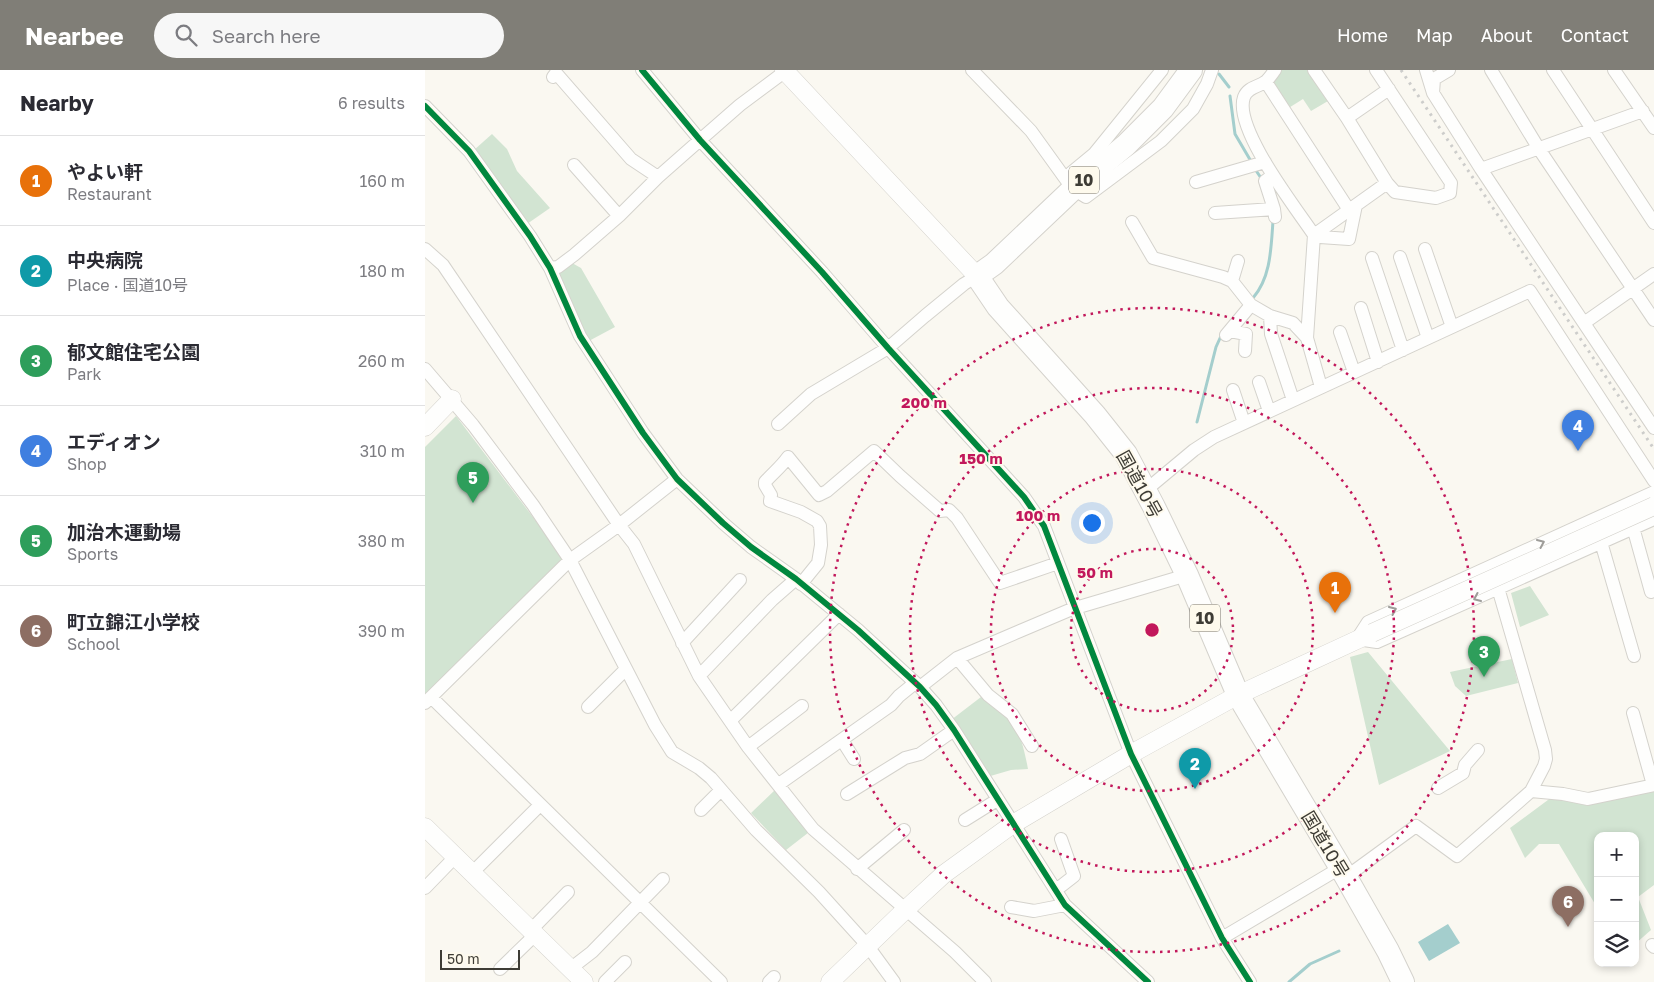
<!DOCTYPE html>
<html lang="en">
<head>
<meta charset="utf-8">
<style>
  :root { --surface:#fff; --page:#f7f7f7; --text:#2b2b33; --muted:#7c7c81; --line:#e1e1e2; --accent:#807e77 }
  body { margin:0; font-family:"Golos Text","Noto Sans JP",sans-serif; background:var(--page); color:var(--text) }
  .controls { position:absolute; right:15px; bottom:15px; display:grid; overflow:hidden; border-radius:10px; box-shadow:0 2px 8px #0003 }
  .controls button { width:45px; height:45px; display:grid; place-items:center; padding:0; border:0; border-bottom:1px solid var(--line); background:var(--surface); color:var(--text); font:25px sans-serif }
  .scale { position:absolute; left:15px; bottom:12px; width:80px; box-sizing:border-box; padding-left:5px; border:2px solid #3e3c35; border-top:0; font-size:14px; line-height:18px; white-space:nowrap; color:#3e3c35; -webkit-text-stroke:4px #fefaed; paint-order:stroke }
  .you { position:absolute; left:666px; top:452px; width:18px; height:18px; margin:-12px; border:4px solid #fff; border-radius:50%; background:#1a73e8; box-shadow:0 0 0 8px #1a73e833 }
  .badge { display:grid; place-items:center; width:32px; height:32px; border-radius:50%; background:var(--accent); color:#fff; font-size:16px; font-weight:700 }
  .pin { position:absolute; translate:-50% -41px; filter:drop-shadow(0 1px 2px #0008) }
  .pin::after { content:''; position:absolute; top:26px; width:18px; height:15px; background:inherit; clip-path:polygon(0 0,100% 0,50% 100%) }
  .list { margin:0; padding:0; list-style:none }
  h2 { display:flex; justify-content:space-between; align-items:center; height:65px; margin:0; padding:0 20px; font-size:21px }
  h2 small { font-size:16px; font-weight:400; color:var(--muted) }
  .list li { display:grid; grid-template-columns:32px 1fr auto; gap:15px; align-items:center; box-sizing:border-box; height:90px; padding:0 20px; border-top:1px solid var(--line) }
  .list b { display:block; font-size:19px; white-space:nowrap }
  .list p { margin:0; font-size:16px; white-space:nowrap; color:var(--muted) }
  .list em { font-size:16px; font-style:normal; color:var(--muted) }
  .icon { flex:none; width:28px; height:28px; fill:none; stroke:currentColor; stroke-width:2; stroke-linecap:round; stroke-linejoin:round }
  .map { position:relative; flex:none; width:1229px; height:912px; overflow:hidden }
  header { display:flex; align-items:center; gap:30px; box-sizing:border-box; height:70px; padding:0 25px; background:var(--accent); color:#fff }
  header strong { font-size:24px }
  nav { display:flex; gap:28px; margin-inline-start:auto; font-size:18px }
  .search { width:350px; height:45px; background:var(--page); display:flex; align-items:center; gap:12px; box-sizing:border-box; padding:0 18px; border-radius:28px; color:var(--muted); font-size:19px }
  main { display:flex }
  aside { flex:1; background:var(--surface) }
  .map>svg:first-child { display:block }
</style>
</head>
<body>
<header>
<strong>Nearbee</strong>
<div class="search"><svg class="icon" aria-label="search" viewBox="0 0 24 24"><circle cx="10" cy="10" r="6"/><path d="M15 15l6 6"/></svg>Search here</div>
<nav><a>Home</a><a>Map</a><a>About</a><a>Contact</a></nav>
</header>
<main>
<aside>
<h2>Nearby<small>6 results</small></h2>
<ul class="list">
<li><span class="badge" style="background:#e8710a">1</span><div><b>やよい軒</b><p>Restaurant</p></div><em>160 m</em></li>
<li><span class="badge" style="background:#0f9aa8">2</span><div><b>中央病院</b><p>Place · 国道10号</p></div><em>180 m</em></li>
<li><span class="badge" style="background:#2e9e5b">3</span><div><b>郁文館住宅公園</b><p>Park</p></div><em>260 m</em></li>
<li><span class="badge" style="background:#3f7fe0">4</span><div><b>エディオン</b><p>Shop</p></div><em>310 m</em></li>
<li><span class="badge" style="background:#2e9e5b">5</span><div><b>加治木運動場</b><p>Sports</p></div><em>380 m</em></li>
<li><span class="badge" style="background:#8d6e63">6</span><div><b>町立錦江小学校</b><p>School</p></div><em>390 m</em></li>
</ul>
</aside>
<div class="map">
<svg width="1229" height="912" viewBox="0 0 1229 912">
  <rect width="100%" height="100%" fill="#faf8f1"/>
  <!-- green -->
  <path fill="#d2e4d2" d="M855,0H882L903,31L886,41L878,29L862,39L846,14Z
    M67,64L82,79L92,101L125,138L102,154L49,80Z
    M147,193L156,198L190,257L162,272L133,203Z
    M31,346L139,488L0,627V377Z
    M1105,516L1124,545L1095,557L1086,523Z
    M943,582L1025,681L954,715L925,587Z
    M1087,589L1093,613L1041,626L1030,616L1025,602Z
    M556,627C562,631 570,635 576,640C594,654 599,678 603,699L586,700L562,707L526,650Z
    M1229,719V815L1213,827L1226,860L1210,874V766H1173V839L1134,774H1114L1100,788L1085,758L1131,724L1160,734Z
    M350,720L388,759L361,780L326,743Z"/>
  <!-- water -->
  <path fill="#a4cecd" d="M1023,854L1035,873L1004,891L993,872Z"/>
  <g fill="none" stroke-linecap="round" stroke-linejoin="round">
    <!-- stream -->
    <path stroke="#a4cecd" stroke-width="3" d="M794,4L804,17
      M805,26L810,64L827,93
      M830,99L836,108
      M828,228C846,207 846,178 848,151
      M772,352L791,277L796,266
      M864,912L885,894L914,881"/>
    <!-- street casing -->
    <g stroke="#d4d2cc" stroke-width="14">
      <path id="street" d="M217,0L275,70L397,202L463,278L599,427L619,456L706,684L797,868L825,912
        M547,0L606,61L647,118
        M737,0L669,84L646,103L648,119L661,127L736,71L768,39L782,14L787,0
        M850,0C847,4 844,9 840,12C833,17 823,17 819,27C808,58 871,138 889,165L962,113
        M889,0L922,48L962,113L970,122L1011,128L1025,123L1026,113L951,0
        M1001,0L1008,23L1056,99L1229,358
        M1066,0L1114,79L1229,250
        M1128,0L1229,153
        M1189,0L1229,58
        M128,7L131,3L206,89L233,107
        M841,12L924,140
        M1008,23L1009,9L1024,0
        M0,36L44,81L105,166L125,198L155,266L218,363L252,409L298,453L326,477L371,509L433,560L495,617L511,635L529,660L640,835L723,912
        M922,48L964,19
        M149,95L194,146
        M1056,99L1218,41
        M848,105L840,111L849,139L850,147
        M771,112L840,92
        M790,143L849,139
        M707,152L728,188L798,207L807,211L826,235L845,246L868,253L882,268
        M0,179L18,195L194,455L209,474L274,606L323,677L388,759L530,882L560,912
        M1000,179L1027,257
        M975,187L1003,268
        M947,188L978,280
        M125,198L133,197L149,185L194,146L233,107L275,70L315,35L362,0
        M807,211L813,191
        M936,238L953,292
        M845,246L846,264L868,330
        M1159,253L1229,204
        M805,261L821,264L820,281
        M915,262L929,302
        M801,265L826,235
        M0,299L48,355L108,435L145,490L230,655L247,682L274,698L286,708L331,760L394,822L442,875L469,912
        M834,312L844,341
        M896,317L882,268L889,165L895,167L924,169L931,135
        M808,320L819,353
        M353,354L386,324L463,278L500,246L539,214L552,206
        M721,420L769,380L789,367L1105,221L1229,411
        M1229,422L943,552L932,569L952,572L1229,449
        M1206,450L1226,522
        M1176,472L1209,586
        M376,514L393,493L396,475L395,456L392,451L376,442L345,431L346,425L340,415V412C348,403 356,397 363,387L394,425L402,421L449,381L475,406L515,441L524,440L532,448L575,513L633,493
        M257,573L315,510
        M532,588L563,625L587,644L607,676
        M274,606L347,530L371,509
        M495,617L532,588L595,561L647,539L762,505
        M6,627L296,912
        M0,633L145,490L194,455L252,409
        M163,637L201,599
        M1208,643L1228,715
        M305,651L414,544
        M417,670L429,689
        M323,677L377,636
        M354,714L466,635L474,626L490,613
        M1013,718L1038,703L1040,695L1053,680
        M1106,721L1138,724L1163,729L1229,715
        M422,724L480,688L495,684L529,660
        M276,740L296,720
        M540,750L572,730
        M432,799L479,760
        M47,803L115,735
        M921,807L991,756L1032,786L1106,721L1119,696L1121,689L1120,680L1071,511
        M0,818L30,787
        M631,820L649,806L636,769
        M586,837L609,841L640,835
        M106,860L143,822
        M797,868L915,798
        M1227,875L1229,877
        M75,899L110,865
        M145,899L167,882L238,809
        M180,912L200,892
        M344,912L349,907"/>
    </g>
    <!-- secondary casing -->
    <g stroke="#d4d2cc" stroke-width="19">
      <path id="secondary" d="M359,0L552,206
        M0,357L27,329
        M0,757L159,912
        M405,912L480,840L519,804L588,754L706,684L813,625L947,563"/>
    </g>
    <!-- highway casing -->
    <g stroke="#d4d2cc" stroke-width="24">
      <path id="highway" d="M766,0L738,38L701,75L648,119L569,194L552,206L573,237L670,345L701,384L729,437L762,505L813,625L921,807L963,881L978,912"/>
    </g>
    <!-- street -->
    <use href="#street" stroke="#fefefd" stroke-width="12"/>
    <!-- secondary -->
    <use href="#secondary" stroke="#fefefd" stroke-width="18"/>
    <!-- highway -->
    <use href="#highway" stroke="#fefefd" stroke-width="22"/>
    <!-- rail -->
    <path stroke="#cdcdcb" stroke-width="3" stroke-dasharray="2.5 5" stroke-linecap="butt" d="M976,0L1229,379"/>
    <!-- secondary-bridge casing -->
    <g stroke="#d4d2cc" stroke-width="19" stroke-linecap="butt">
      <path id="secondary-bridge" d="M947,563L1229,436"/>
    </g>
    <!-- secondary-bridge -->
    <use href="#secondary-bridge" stroke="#fefefd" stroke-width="18"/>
    <!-- cycleway casing -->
    <g stroke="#fefaed" stroke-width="9">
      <path id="cycleway" d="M217,0L275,70L397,202L463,278L599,427L619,456L706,684L797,868L825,912
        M0,36L44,81L105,166L125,198L155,266L218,363L252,409L298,453L326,477L371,509L433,560L495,617L511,635L529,660L640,835L723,912"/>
    </g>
    <!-- cycleway -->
    <use href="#cycleway" stroke="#00873e" stroke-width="6"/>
  </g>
  <!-- one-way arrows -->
  <defs><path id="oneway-chevron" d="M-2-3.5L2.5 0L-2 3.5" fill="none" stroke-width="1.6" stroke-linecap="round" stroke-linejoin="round" transform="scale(1.25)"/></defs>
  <g stroke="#9e9d99">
    <use href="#oneway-chevron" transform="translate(1116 473) rotate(-24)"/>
    <use href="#oneway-chevron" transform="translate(1052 528) rotate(156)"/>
    <use href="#oneway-chevron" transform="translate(968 540) rotate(-24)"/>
  </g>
  <!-- distance rings -->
  <g fill="none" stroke="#c2185b" stroke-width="2.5" stroke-dasharray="2.5 5">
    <circle cx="727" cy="560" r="81"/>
    <circle cx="727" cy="560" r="161"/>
    <circle cx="727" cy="560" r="242"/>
    <circle cx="727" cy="560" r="322"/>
  </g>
  <g text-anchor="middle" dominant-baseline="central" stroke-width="4" stroke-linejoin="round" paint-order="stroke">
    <!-- shield labels -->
    <g fill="#fefaed" stroke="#78756c" stroke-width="1">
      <rect x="644" y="96.5" width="30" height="27" rx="4"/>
      <rect x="765" y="534.5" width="30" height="27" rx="4"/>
    </g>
    <g font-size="16" font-weight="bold" fill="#3e3c35">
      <text x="659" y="110">10</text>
      <text x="780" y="548">10</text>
    </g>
    <!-- street labels -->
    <g font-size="18" fill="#3e3c35" stroke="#fefaed">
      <text transform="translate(715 414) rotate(61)">国道10号</text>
      <text transform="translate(901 774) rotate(59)">国道10号</text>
    </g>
  </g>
  <circle cx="727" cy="560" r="8" fill="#c2185b" stroke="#fefaed" stroke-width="2.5"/>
  <g font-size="15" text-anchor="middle" font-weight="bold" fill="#c2185b" stroke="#fefaed" stroke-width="4" stroke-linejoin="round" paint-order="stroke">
    <text x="499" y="338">200 m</text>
    <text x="556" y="394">150 m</text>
    <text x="613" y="451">100 m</text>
    <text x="670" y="508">50 m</text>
  </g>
</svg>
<div class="controls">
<button>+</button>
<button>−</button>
<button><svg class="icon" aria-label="layers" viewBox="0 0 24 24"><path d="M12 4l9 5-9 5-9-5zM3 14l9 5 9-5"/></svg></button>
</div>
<div class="scale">50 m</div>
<div class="you"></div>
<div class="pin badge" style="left:910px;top:543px;background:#e8710a">1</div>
<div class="pin badge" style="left:770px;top:719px;background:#0f9aa8">2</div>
<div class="pin badge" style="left:1059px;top:607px;background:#2e9e5b">3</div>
<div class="pin badge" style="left:1153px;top:381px;background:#3f7fe0">4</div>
<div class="pin badge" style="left:48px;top:433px;background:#2e9e5b">5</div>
<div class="pin badge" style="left:1143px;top:857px;background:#8d6e63">6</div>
</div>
</main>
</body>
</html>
